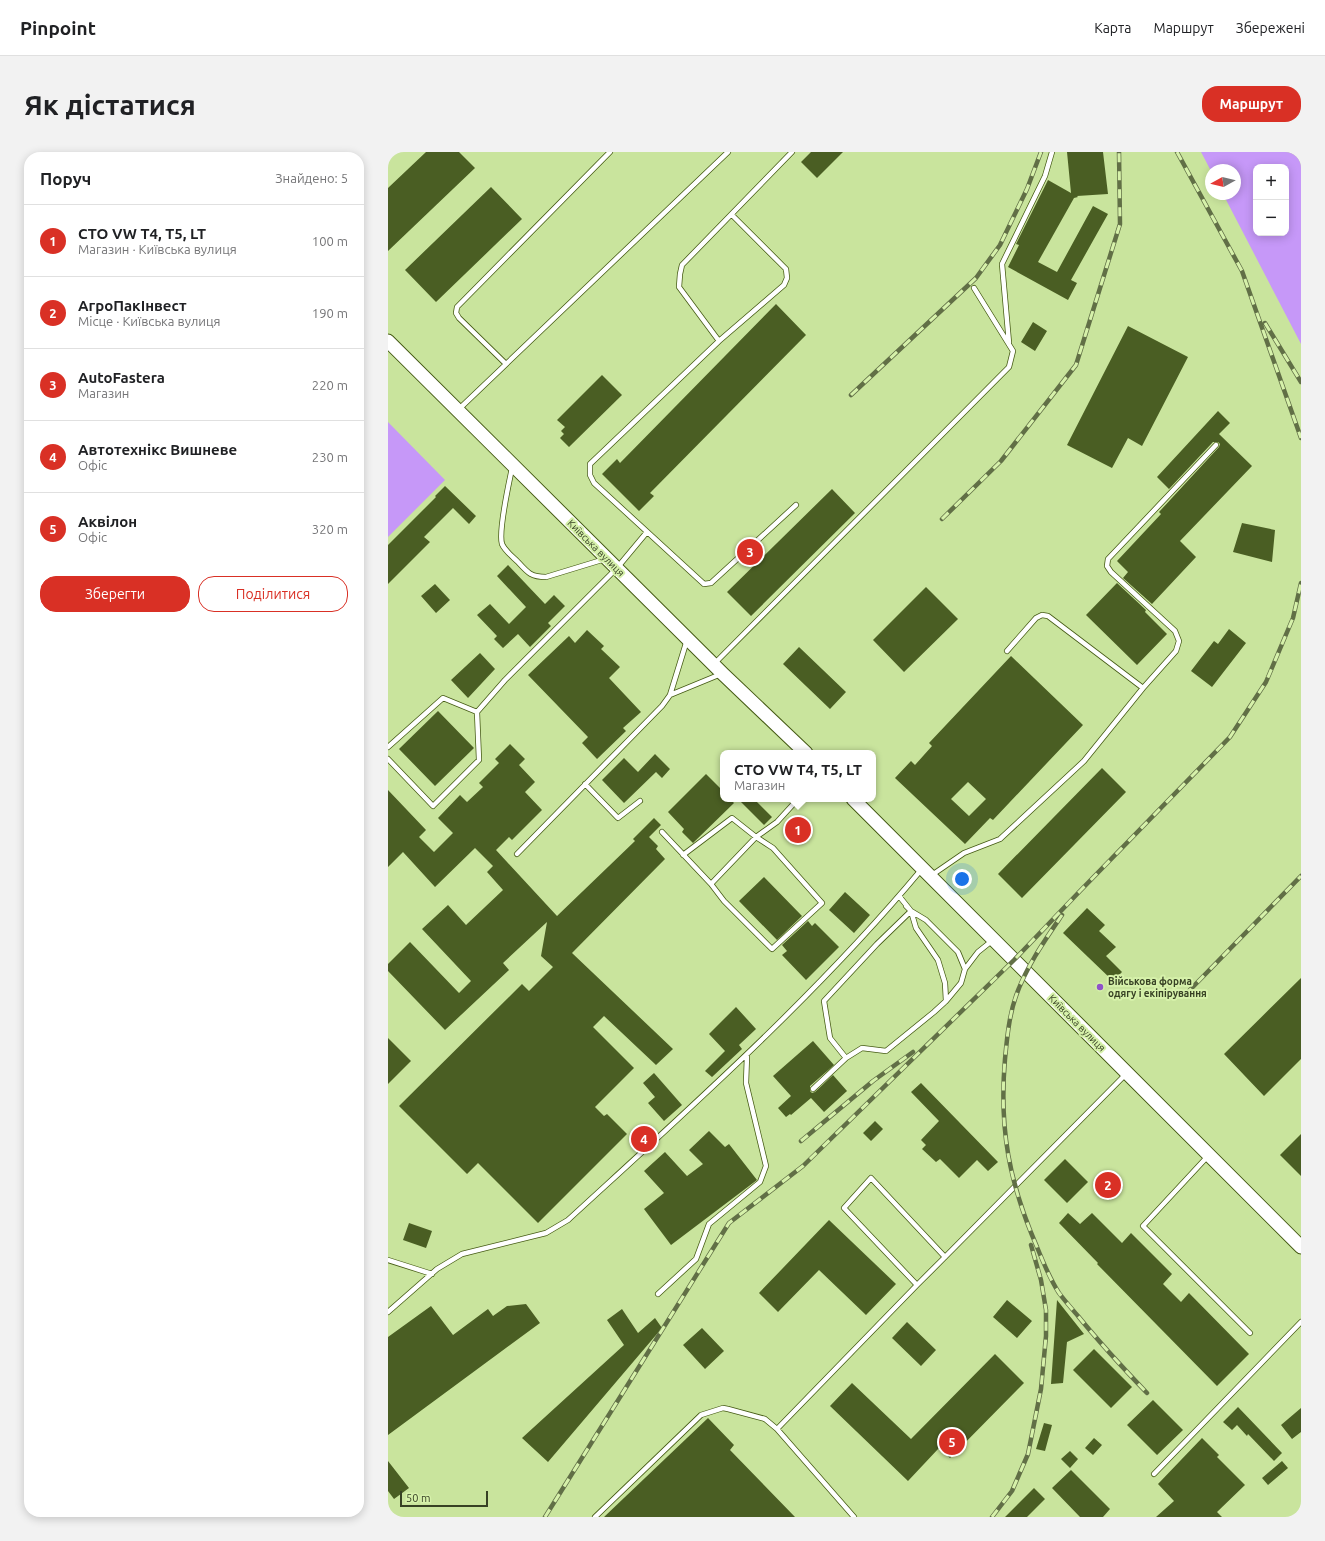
<!DOCTYPE html>
<html lang="uk">
<head>
<meta charset="utf-8">
<style>
  :root { --surface:#fff; --page:#f2f2f2; --text:#202124; --muted:#757577; --line:#e0e0e0; --accent:#d93025 }
  body { margin:0; font-family:Ubuntu,sans-serif; background:var(--page); color:var(--text) }
  .controls { position:absolute; right:12px; top:12px; display:grid; overflow:hidden; border-radius:8px; box-shadow:0 2px 10px #0003 }
  .controls button { width:36px; height:36px; display:grid; place-items:center; padding:0; border:0; border-bottom:1px solid var(--line); background:var(--surface); color:var(--text); font:20px sans-serif }
  .compass { position:absolute; left:817px; top:12px; width:36px; height:36px; border-radius:50%; background:var(--surface); box-shadow:0 2px 10px #0003; rotate:262deg }
  .scale { position:absolute; left:12px; bottom:10px; width:88px; box-sizing:border-box; padding-left:4px; border:2px solid #374124; border-top:0; font-size:11px; line-height:14px; white-space:nowrap; color:#374124; -webkit-text-stroke:3px #d6f1aa; paint-order:stroke }
  .you { position:absolute; left:574px; top:727px; width:14px; height:14px; margin:-10px; border:3px solid #fff; border-radius:50%; background:#1a73e8; box-shadow:0 0 0 6px #1a73e833 }
  .badge { display:grid; place-items:center; width:26px; height:26px; border-radius:50%; background:var(--accent); color:#fff; font-size:13px; font-weight:700 }
  .pin { position:absolute; translate:-50% -50%; border:2px solid #fff; box-shadow:0 1px 4px #0006 }
  .popup { position:absolute; left:332px; top:598px; width:156px; height:52px; box-sizing:border-box; display:grid; place-content:center; border-radius:8px; background:var(--surface); filter:drop-shadow(0 1px 3px #0005); font-size:13px; white-space:nowrap; color:var(--muted) }
  .popup b { font-size:15px; color:var(--text) }
  .popup::after { content:''; position:absolute; left:50%; top:100%; margin-left:-8px; border:8px solid transparent; border-top-color:var(--surface) }
  .list { margin:0; padding:0; list-style:none }
  h2 { display:flex; justify-content:space-between; align-items:center; height:52px; margin:0; padding:0 16px; font-size:17px }
  h2 small { font-size:13px; font-weight:400; color:var(--muted) }
  .list li { display:grid; grid-template-columns:26px 1fr auto; gap:12px; align-items:center; box-sizing:border-box; height:72px; padding:0 16px; border-top:1px solid var(--line) }
  .list b { display:block; font-size:15px; white-space:nowrap }
  .list p { margin:0; font-size:13px; white-space:nowrap; color:var(--muted) }
  .list em { font-size:13px; font-style:normal; color:var(--muted) }
  .actions { display:flex; gap:8px; padding:12px 16px }
  .actions a { flex:1; padding:9px 0; border:1px solid var(--accent); border-radius:16px; text-align:center; font-size:14px; color:var(--accent) }
  .actions .main { background:var(--accent); color:#fff }
  .map { position:relative; flex:none; width:913px; height:1365px; overflow:hidden; border-radius:16px }
  header { display:flex; align-items:center; gap:24px; box-sizing:border-box; height:56px; padding:0 20px; background:var(--surface); border-bottom:1px solid var(--line) }
  header strong { font-size:19px }
  nav { display:flex; gap:22px; margin-inline-start:auto; font-size:14px }
  .intro { display:flex; align-items:center; justify-content:space-between; box-sizing:border-box; height:96px; padding:0 24px }
  h1 { margin:0; font-size:28px }
  .button { padding:10px 18px; border-radius:16px; background:var(--accent); color:#fff; font-size:14px; font-weight:700 }
  main { display:flex; gap:24px; padding:0 24px }
  aside { flex:1; background:var(--surface); border-radius:16px; box-shadow:0 2px 10px #0003 }
  .map>svg:first-child { display:block }
</style>
</head>
<body>
<header>
<strong>Pinpoint</strong>
<nav><a>Карта</a><a>Маршрут</a><a>Збережені</a></nav>
</header>
<div class="intro"><h1>Як дістатися</h1><a class="button">Маршрут</a></div>
<main>
<aside>
<h2>Поруч<small>Знайдено: 5</small></h2>
<ul class="list">
<li><span class="badge">1</span><div><b>СТО VW T4, T5, LT</b><p>Магазин · Київська вулиця</p></div><em>100 m</em></li>
<li><span class="badge">2</span><div><b>АгроПакІнвест</b><p>Місце · Київська вулиця</p></div><em>190 m</em></li>
<li><span class="badge">3</span><div><b>AutoFastera</b><p>Магазин</p></div><em>220 m</em></li>
<li><span class="badge">4</span><div><b>Автотехнікс Вишневе</b><p>Офіс</p></div><em>230 m</em></li>
<li><span class="badge">5</span><div><b>Аквілон</b><p>Офіс</p></div><em>320 m</em></li>
</ul>
<div class="actions"><a class="main">Зберегти</a><a>Поділитися</a></div>
</aside>
<div class="map">
<svg width="913" height="1365" viewBox="0 0 913 1365">
  <rect width="100%" height="100%" fill="#c9e49d"/>
  <!-- green -->
  <path fill="#c698f8" fill-rule="evenodd" d="M813,0H913V192L835,42H847V18L823,19ZM868,15H898V81H868Z
    M0,270L57,328L0,385Z"/>
  <!-- building -->
  <path fill="#4a5e23" fill-rule="evenodd" d="M38,0H71L87,16L0,99V36Z
    M423,0H455L429,26L413,10Z
    M679,0H715L720,42L689,44L690,45L686,46L650,110L669,120L705,54L720,62L683,128L689,131L680,148L620,115L631,93L628,92L660,28L683,41Z
    M103,35L134,67L48,150L17,118Z
    M388,152L418,183L262,341L266,344L251,359L214,322L229,307L232,311Z
    M645,170L659,179L647,199L633,190Z
    M740,174L800,205L754,294L740,286L724,316L679,293Z
    M214,223L234,243L181,295L172,286L176,282L173,279L177,275L169,268Z
    M830,259L842,271L831,282L864,314L792,389L808,405L764,452L735,426L740,420L729,409L773,362L771,360L831,295L832,292L830,290H825L781,337L769,325Z
    M57,334L88,364L81,372L65,356L36,385L42,390L0,432V393L48,345L47,344Z
    M444,337L467,361L363,464L339,440Z
    M854,371L887,378L884,410L845,400Z
    M120,413L157,452L166,443L177,454L160,471L163,474L142,495L130,482L115,496L106,487L109,484L89,463L102,452L121,472L138,455L109,424Z
    M729,431L758,458L757,460L779,482L749,513L698,463Z
    M47,432L62,448L48,461L33,444Z
    M538,435L570,467L516,520L485,488Z
    M841,477L858,491L824,535L803,519L826,489L830,492Z
    M199,478L216,494L213,497L232,515L221,526L253,560L235,576L238,579L209,607L194,591L200,585L140,523L181,484L187,491Z
    M411,495L458,540L442,557L395,512Z
    M92,501L107,517L80,546L63,528Z
    M623,504L695,573L605,668L602,666L577,692L507,626L523,609L527,613L544,594L541,591ZM580,630L598,647L581,664L563,647Z
    M50,559L86,596L47,634L11,597Z
    M122,592L137,607L131,613L147,630L137,640L154,658L124,688L121,685L108,698L169,764L247,689L245,687L266,666L273,673L261,685L270,694L268,697L277,707L184,801L285,897L268,913L216,864L205,875L246,916L207,955L216,964L219,962L239,982L150,1071L90,1011L79,1022L11,954L134,832L141,839L165,815L153,804L159,770L115,811L121,818L57,878L0,819V812L22,790L71,841L83,829L34,777L60,753L78,773L115,738L99,720L105,714L87,696L47,735L15,700L0,715V638L38,678L31,685L46,700L65,681L50,666L72,643L79,650L95,635L91,631L111,611L107,607Z
    M267,602L282,617L274,626L268,620L236,651L214,628L236,606L250,620Z
    M714,616L738,640L634,746L610,722Z
    M318,622L335,639V647H342L346,651L305,691L294,680L296,677L280,660Z
    M350,647H366L384,665L376,673Z
    M376,725L414,764L389,788L351,749Z
    M457,740L482,763L466,781L441,758Z
    M699,756L717,773L711,779L728,795L718,804L734,820L725,829L675,781Z
    M420,769L424,774L427,771L451,795L418,828L394,803L399,799L394,793Z
    M913,826V907L876,944L836,902Z
    M348,855L368,877L351,893L354,897L324,925L317,919L337,899L321,882Z
    M0,886L23,909L0,932Z
    M425,889L446,913L422,934V939L424,941L427,940L445,923L459,939L436,960L423,946L403,963L402,962L398,965L390,956L403,944L385,924Z
    M266,921L294,953L276,969L260,951L267,945L255,931Z
    M533,931L610,1010L600,1019L589,1008L571,1026L552,1007L548,1010L534,997L538,993L533,988L551,969L523,940Z
    M487,969L495,977L483,989L475,981Z
    M321,979L337,995L341,992L369,1028L283,1093L256,1057L276,1041L256,1019L277,1000L299,1024L315,1012L301,998Z
    M913,982V1024L892,1003Z
    M677,1007L700,1030L679,1051L656,1028Z
    M719,1018L735,1035L721,1048L705,1032Z
    M680,1061L692,1072L704,1061L734,1091L743,1081L784,1122L775,1132L793,1150L801,1141L861,1202L829,1234L709,1112L710,1111L671,1071Z
    M441,1068L508,1132L478,1163L431,1118L390,1160L371,1141Z
    M21,1071L44,1079L38,1096L15,1088Z
    M619,1148L644,1169L629,1186L605,1165Z
    M669,1148L696,1182L679,1190L675,1231L663,1232Z
    M138,1152L152,1171L0,1283V1185L43,1154L65,1183L100,1157L105,1164L119,1154Z
    M234,1157L250,1181L267,1166L274,1176L160,1310L134,1286L236,1193L219,1168Z
    M519,1170L548,1198L533,1214L504,1186Z
    M314,1176L336,1199L317,1217L295,1193Z
    M706,1197L744,1235L723,1256L685,1218Z
    M607,1202L636,1231L562,1306L551,1296L520,1329L442,1254L464,1231L523,1287Z
    M765,1248L795,1278L769,1303L739,1273Z
    M850,1255L894,1301L886,1309L860,1282L859,1284L849,1273L844,1278L835,1270Z
    M913,1256V1280L904,1287L893,1273Z
    M320,1266L346,1293L342,1298L407,1365H216Z
    M656,1271L664,1273L657,1299L648,1297Z
    M706,1286L714,1293L705,1303L697,1296Z
    M814,1286L831,1303L829,1305L857,1333L829,1360L834,1365H768L786,1349L770,1332Z
    M682,1299L690,1307L682,1316L673,1307Z
    M0,1309L21,1336L6,1347L0,1339Z
    M894,1309L900,1316L880,1333L874,1326Z
    M683,1318L722,1357L715,1365H692L664,1336Z
    M646,1336L657,1347L639,1365H617Z"/>
  <g fill="none" stroke-linecap="round" stroke-linejoin="round">
    <!-- lane casing -->
    <g stroke="#455a14" stroke-width="6">
      <path id="lane" d="M344,63L398,117L399,126L396,133L331,189L202,312V323L206,331L316,432L323,431L408,353
        M331,189L291,135L292,122L294,113L404,0
        M621,191L614,112L657,24L664,0
        M118,212L71,166L68,161L69,155L222,0
        M70,258L340,0
        M124,316C121,331 110,379 114,392C117,399 125,405 130,410C140,421 143,425 158,425L217,407
        M299,488L282,543L333,522
        M619,499L648,466L654,463L660,464L755,536
        M327,511L621,215L625,199L586,136
        M0,595L55,546L89,560
        M0,607L45,654L91,608L89,560L117,528L229,416L259,380
        M197,632L230,666L252,649
        M274,680L323,732L368,685L389,670L410,647
        M129,702L274,554L282,543
        M295,703L344,666L368,685L385,696L434,751L384,797L336,749L323,732
        M544,723L576,701L612,687L696,609L755,536L788,499L791,489L787,479L723,420L719,414L720,407L828,293
        M511,744L523,759L538,768L570,800L577,817L573,831L558,849
        M518,754L523,759L528,776L550,808L557,831L558,849L546,860L498,899L474,896L458,906L442,886L436,849L489,792L523,759
        M577,817L590,800L605,788
        M425,937L458,906
        M820,1004L755,1074L862,1181
        M557,1105L529,1133L456,1056L483,1026L557,1105L738,922
        M0,1108L44,1122
        M270,1142L308,1107L321,1072L372,1030L378,1014L358,931L359,904
        M0,1160L49,1117L74,1102L158,1081L180,1068C302,956 427,845 533,718
        M389,1277L529,1133
        M766,1322L913,1170
        M207,1365L313,1263L335,1256L340,1257L377,1267L389,1277L466,1365"/>
    </g>
    <!-- secondary casing -->
    <g stroke="#455a14" stroke-width="15">
      <path id="secondary" d="M0,189L335,522L418,601
        M465,647L913,1095"/>
    </g>
    <!-- lane -->
    <use href="#lane" stroke="#fff" stroke-width="4.5"/>
    <!-- secondary -->
    <use href="#secondary" stroke="#fff" stroke-width="13"/>
    <!-- rail casing -->
    <g stroke="#616f46" stroke-width="4.5">
      <path id="rail" d="M789,0L854,119L913,286
        M877,171L913,230
        M463,243L588,126L612,93L639,37L653,0
        M554,367L613,309L688,213L732,72L731,0
        M674,763C657,788 638,815 628,844C621,864 619,886 617,907C611,977 621,1030 649,1095C655,1110 662,1127 671,1141C677,1149 684,1157 690,1164C712,1191 735,1216 759,1241
        M797,843L913,724
        M413,989L485,929L525,900
        M157,1365L341,1071L415,1014L626,808L692,739L842,585L878,530L905,466L913,431
        M604,1365L624,1339L640,1302L653,1237L658,1184V1158L653,1128L643,1093"/>
    </g>
    <!-- rail -->
    <use href="#rail" stroke="#d6f1aa" stroke-width="3" stroke-dasharray="9" stroke-linecap="butt"/>
  </g>
  <!-- markers -->
  <circle fill="#8f52c9" stroke="#d6f1aa" stroke-width="1.5" cx="712" cy="835" r="4"/>
  <g text-anchor="middle" dominant-baseline="central" stroke-width="4" stroke-linejoin="round" paint-order="stroke">
    <!-- street labels -->
    <g font-size="10" fill="#374124" stroke="#d6f1aa">
      <text transform="translate(208 396) rotate(45)">Київська вулиця</text>
      <text transform="translate(689 871) rotate(45)">Київська вулиця</text>
    </g>
    <!-- poi labels -->
    <g font-size="10" font-weight="bold" fill="#374124" stroke="#d6f1aa" text-anchor="start">
      <text x="720" y="829">Військова форма<tspan x="720" dy="12">одягу і екіпірування</tspan></text>
    </g>
  </g>
</svg>
<div class="controls">
<button>+</button>
<button>−</button>
</div>
<svg class="compass" viewBox="-18 -18 36 36"><path d="M0-13l5 13h-10z" fill="#e53935"/><path d="M0 13l5-13h-10z" fill="#757577"/></svg>
<div class="scale">50 m</div>
<div class="you"></div>
<div class="pin badge" style="left:410px;top:678px">1</div>
<div class="popup"><b>СТО VW T4, T5, LT</b>Магазин</div>
<div class="pin badge" style="left:720px;top:1033px">2</div>
<div class="pin badge" style="left:362px;top:400px">3</div>
<div class="pin badge" style="left:256px;top:987px">4</div>
<div class="pin badge" style="left:564px;top:1290px">5</div>
</div>
</main>
</body>
</html>
